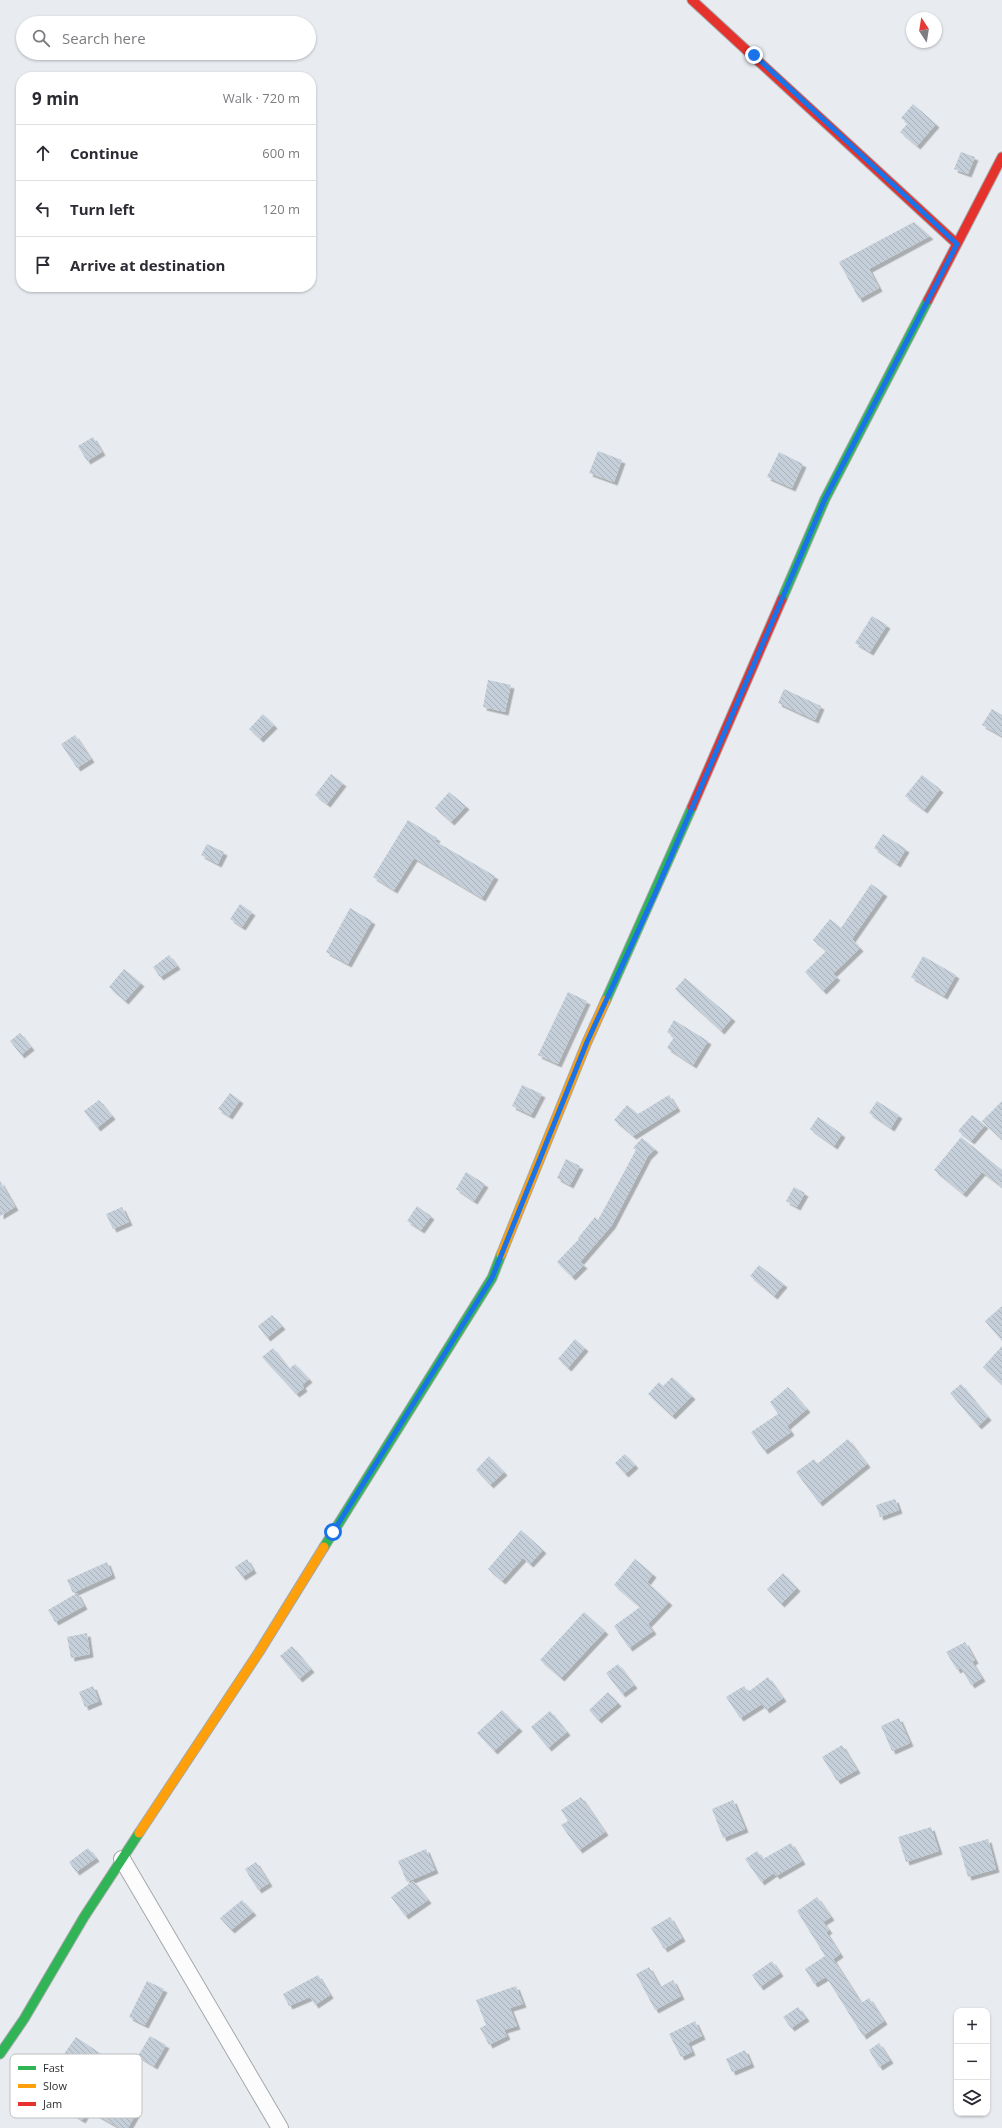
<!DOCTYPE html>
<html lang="en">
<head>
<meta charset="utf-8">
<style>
  :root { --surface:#fff; --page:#f7f7f7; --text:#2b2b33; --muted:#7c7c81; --line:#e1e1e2 }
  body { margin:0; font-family:"Open Sans",sans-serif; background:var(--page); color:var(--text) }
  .controls { position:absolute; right:12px; bottom:12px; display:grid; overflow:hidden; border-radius:8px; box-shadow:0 1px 3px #0004 }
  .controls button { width:36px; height:36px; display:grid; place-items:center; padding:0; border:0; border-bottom:1px solid var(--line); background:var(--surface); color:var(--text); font:20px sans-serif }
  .compass { position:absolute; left:906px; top:12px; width:36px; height:36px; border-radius:50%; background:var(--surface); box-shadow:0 1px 3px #0004; rotate:348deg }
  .stop { position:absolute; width:12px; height:12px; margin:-9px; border:3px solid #1a73e8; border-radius:50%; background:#fff }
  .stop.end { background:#1a73e8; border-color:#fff; box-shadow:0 1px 4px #0008 }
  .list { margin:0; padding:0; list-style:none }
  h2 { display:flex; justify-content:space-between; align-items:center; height:52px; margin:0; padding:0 16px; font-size:17px }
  h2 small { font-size:13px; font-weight:400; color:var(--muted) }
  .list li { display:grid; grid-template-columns:26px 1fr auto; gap:12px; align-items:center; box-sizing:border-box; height:56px; padding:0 16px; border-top:1px solid var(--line) }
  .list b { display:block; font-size:15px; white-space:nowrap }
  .list em { font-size:13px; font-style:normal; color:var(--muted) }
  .icon { flex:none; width:22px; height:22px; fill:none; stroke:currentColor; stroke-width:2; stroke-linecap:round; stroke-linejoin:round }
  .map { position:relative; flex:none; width:1002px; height:2128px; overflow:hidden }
  .search { position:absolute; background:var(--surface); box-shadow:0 1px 3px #0004; left:16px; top:16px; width:300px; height:44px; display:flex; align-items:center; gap:10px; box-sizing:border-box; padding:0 14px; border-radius:22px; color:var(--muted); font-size:15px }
  .panel { position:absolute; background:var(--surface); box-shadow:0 1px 3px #0004; left:16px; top:72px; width:300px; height:220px; border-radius:16px }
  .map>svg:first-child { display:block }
</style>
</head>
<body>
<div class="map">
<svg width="1002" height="2128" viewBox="0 0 1002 2128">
  <defs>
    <pattern id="building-back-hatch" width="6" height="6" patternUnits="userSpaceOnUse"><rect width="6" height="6" fill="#c5cfda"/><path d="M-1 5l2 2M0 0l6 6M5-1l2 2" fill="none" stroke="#a9b2bc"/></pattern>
    <filter id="shadow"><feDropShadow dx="3.5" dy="3.5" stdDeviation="0" flood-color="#0004"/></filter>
  </defs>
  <rect width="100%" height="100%" fill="#e8ecf0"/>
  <!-- building -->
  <path fill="url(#building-back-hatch)" filter="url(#shadow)" d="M913,104L936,124L917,146L900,132L908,123L901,118Z
    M961,152L975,157L968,174L954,169Z
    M914,222L930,236L869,269L879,288L859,299L839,262Z
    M93,437L102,452L87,461L78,446Z
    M598,451L622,460L614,482L589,473Z
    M779,452L803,464L792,488L767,477Z
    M872,616L887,625L870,652L855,643Z
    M488,680L511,685L505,712L483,707Z
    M784,689L821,706L815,720L778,703Z
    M992,709L1002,715V736L982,725Z
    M263,714L274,725L260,739L249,729Z
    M75,735L91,759L77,768L61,744Z
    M331,774L343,783L327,804L315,795Z
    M922,775L940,789L924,810L905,796Z
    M449,792L466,806L451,822L435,808Z
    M408,820L437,838L435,841L495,876L482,898L414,858L394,890L373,877Z
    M883,834L906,849L897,864L874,848Z
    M207,844L224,852L218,864L201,855Z
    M871,884L884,893L852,939L860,948L833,974L837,977L823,991L805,972L826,951L813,940L830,919L841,928Z
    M240,904L252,912L242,927L230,919Z
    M350,908L372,921L348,964L326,952Z
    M169,955L177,966L160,977L153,967Z
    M923,956L956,975L944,996L911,977Z
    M124,969L141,983L125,1001L109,987Z
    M685,978L732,1018L721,1031L675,989Z
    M568,992L587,1001L558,1064L538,1055Z
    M674,1020L708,1041L693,1065L667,1048L674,1037L667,1032Z
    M20,1033L31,1047L21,1055L10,1041Z
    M522,1085L542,1094L531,1115L512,1106Z
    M230,1093L240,1100L229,1116L218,1109Z
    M669,1095L677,1108L633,1136L614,1120L627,1105L638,1114Z
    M99,1100L112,1116L97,1128L84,1111Z
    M877,1101L899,1115L891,1128L869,1113Z
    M1002,1101V1140L982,1121Z
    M972,1115L985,1125L971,1141L958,1131Z
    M818,1117L842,1134L834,1146L810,1129Z
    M961,1137L1002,1170V1187L982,1172L963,1194L934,1170Z
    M642,1138L655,1149L648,1156L612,1225L580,1262L584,1265L572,1277L557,1262L579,1239L578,1238L595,1217L598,1220L636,1150L633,1148Z
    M566,1159L580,1166L570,1185L557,1178Z
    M466,1172L485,1184L474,1201L456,1189Z
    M0,1181L15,1207L0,1216Z
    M794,1187L805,1193L797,1207L786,1201Z
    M417,1206L431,1216L421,1230L407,1221Z
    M122,1207L129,1222L113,1229L106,1214Z
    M759,1265L784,1284L774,1296L750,1276Z
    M1002,1306V1341L985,1321Z
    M272,1315L282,1326L267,1338L258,1326Z
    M575,1339L585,1348L568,1368L558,1359Z
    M1002,1346V1385L983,1367Z
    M273,1348L289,1369L295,1364L309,1379L302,1385L304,1388L296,1394L262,1357Z
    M672,1377L692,1396L672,1416L648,1394L659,1382L663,1386Z
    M961,1384L988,1417L978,1426L950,1393Z
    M788,1387L807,1409L787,1426L791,1432L764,1451L751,1432L778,1414L770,1402Z
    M848,1439L867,1464L819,1503L796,1472L814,1459L817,1464Z
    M625,1454L635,1465L625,1474L615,1463Z
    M489,1456L504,1472L490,1485L476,1470Z
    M895,1499L899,1510L880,1517L876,1505Z
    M521,1530L543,1550L530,1564L523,1558L502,1581L488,1569Z
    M247,1559L253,1570L242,1577L235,1567Z
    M635,1559L653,1574L647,1582L669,1602L648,1624L653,1631L629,1648L614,1626L640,1607L614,1585Z
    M107,1562L112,1575L73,1593L67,1580Z
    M783,1573L797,1588L781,1604L767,1589Z
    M77,1593L84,1606L55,1622L48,1610Z
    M584,1612L605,1631L561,1678L540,1660Z
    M87,1633L90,1654L71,1658L67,1637Z
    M965,1642L975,1660L972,1662L982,1678L971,1685L961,1668L957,1670L946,1652Z
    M292,1646L311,1669L299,1679L280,1656Z
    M618,1664L634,1685L622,1694L606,1673Z
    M768,1677L783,1698L766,1710L762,1704L740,1718L726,1697L744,1686L748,1692Z
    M93,1686L99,1701L85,1707L79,1692Z
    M608,1692L618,1703L598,1720L589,1710Z
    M502,1710L519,1728L494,1751L477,1733Z
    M550,1711L567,1732L548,1748L531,1727Z
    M899,1718L910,1743L892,1751L881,1726Z
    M842,1745L857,1770L837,1781L822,1757Z
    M581,1797L605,1832L579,1850L561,1825L568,1821L561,1810Z
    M733,1800L745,1829L723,1838L712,1809Z
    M931,1827L939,1851L906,1862L898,1837Z
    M988,1839L996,1869L968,1877L959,1847Z
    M791,1843L802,1861L776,1876L774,1873L761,1882L745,1859L757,1851L763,1859Z
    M88,1848L96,1858L76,1872L69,1862Z
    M426,1849L435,1870L407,1882L398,1861Z
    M256,1862L269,1883L258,1890L245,1869Z
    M413,1881L428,1900L405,1916L391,1897Z
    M817,1897L831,1917L823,1922L829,1930L826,1932L840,1954L833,1959L861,2003L869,1998L884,2021L863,2036L826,1977L814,1984L805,1969L825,1956L797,1911Z
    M242,1900L253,1912L231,1930L220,1918Z
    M670,1917L682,1938L664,1949L651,1928Z
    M772,1961L780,1973L760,1987L752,1975Z
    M649,1967L660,1987L673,1980L681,1996L655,2010L636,1974Z
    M318,1975L330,1995L315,2005L310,1997L289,2006L283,1994Z
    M147,1981L164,1989L145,2025L129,2017Z
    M516,1986L523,2004L510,2008L517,2026L504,2030L507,2036L489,2045L480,2028L486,2025L476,2000Z
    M798,2007L806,2018L791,2028L783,2017Z
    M695,2021L702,2036L688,2043L692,2052L681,2057L669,2034Z
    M150,2036L166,2045L154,2066L138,2056Z
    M76,2037L103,2055L94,2068L117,2079L109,2095L137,2112L128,2128H120L88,2110L82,2120L68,2111L88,2082L59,2061Z
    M879,2043L890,2060L879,2067L869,2050Z
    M745,2050L751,2064L732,2072L726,2059Z"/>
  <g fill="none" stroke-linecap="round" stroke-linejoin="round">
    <!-- street casing -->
    <g stroke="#a5a8ab" stroke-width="18">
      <path id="street" d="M122,1859L280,2128"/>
    </g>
    <!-- fast casing -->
    <g stroke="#a5a8ab" stroke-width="11">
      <path id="fast" d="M782,599L825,499L928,300
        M606,1000L692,807
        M324,1547L492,1278L501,1255
        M0,2054L24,2019L84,1917L139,1833"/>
    </g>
    <!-- slow casing -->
    <g stroke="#a5a8ab" stroke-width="11">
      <path id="slow" d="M501,1255L587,1042L606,1000
        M139,1833L259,1652L324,1547"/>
    </g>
    <!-- jam casing -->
    <g stroke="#a5a8ab" stroke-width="11">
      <path id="jam" d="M692,0L957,244
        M928,300L1002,157
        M692,807L782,599"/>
    </g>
    <!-- street -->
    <use href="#street" stroke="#fcfcfd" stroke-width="16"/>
    <!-- fast -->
    <use href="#fast" stroke="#30b455" stroke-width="9"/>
    <!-- slow -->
    <use href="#slow" stroke="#ff9f0a" stroke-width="9"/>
    <!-- jam -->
    <use href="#jam" stroke="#e5322d" stroke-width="9"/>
  </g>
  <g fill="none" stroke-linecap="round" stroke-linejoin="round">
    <!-- route -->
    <path stroke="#1a73e8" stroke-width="5" d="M333,1532L492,1278L587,1042L654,896L825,499L957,244L754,55"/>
  </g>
  <!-- legend -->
  <rect x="10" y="2054" width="132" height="64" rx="6" fill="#fff" stroke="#bfc0c1" stroke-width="1"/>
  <rect x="18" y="2066" width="18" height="4" fill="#30b455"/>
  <rect x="18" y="2084" width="18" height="4" fill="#ff9f0a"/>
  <rect x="18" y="2102" width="18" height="4" fill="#e5322d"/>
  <g font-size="11" fill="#2b2e31">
    <text x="43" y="2072">Fast</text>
    <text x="43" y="2090">Slow</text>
    <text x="43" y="2108">Jam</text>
  </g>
</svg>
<div class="controls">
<button>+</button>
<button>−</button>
<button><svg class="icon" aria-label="layers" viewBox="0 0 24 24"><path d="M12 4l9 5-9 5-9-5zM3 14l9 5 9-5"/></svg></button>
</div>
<svg class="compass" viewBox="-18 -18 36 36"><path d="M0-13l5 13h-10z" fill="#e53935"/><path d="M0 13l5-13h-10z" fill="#7c7c81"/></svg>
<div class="stop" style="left:333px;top:1532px"></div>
<div class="stop end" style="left:754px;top:55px"></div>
<div class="search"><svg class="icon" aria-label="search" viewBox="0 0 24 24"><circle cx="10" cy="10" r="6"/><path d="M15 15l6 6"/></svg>Search here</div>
<section class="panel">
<h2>9 min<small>Walk · 720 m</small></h2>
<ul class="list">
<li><svg class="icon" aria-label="ahead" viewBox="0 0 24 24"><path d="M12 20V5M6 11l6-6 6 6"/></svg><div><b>Continue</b></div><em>600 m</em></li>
<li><svg class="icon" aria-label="left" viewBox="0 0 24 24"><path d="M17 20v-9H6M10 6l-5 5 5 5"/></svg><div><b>Turn left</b></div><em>120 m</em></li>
<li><svg class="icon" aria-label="arrive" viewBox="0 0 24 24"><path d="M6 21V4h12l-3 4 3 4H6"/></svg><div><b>Arrive at destination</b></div></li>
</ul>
</section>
</div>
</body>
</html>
